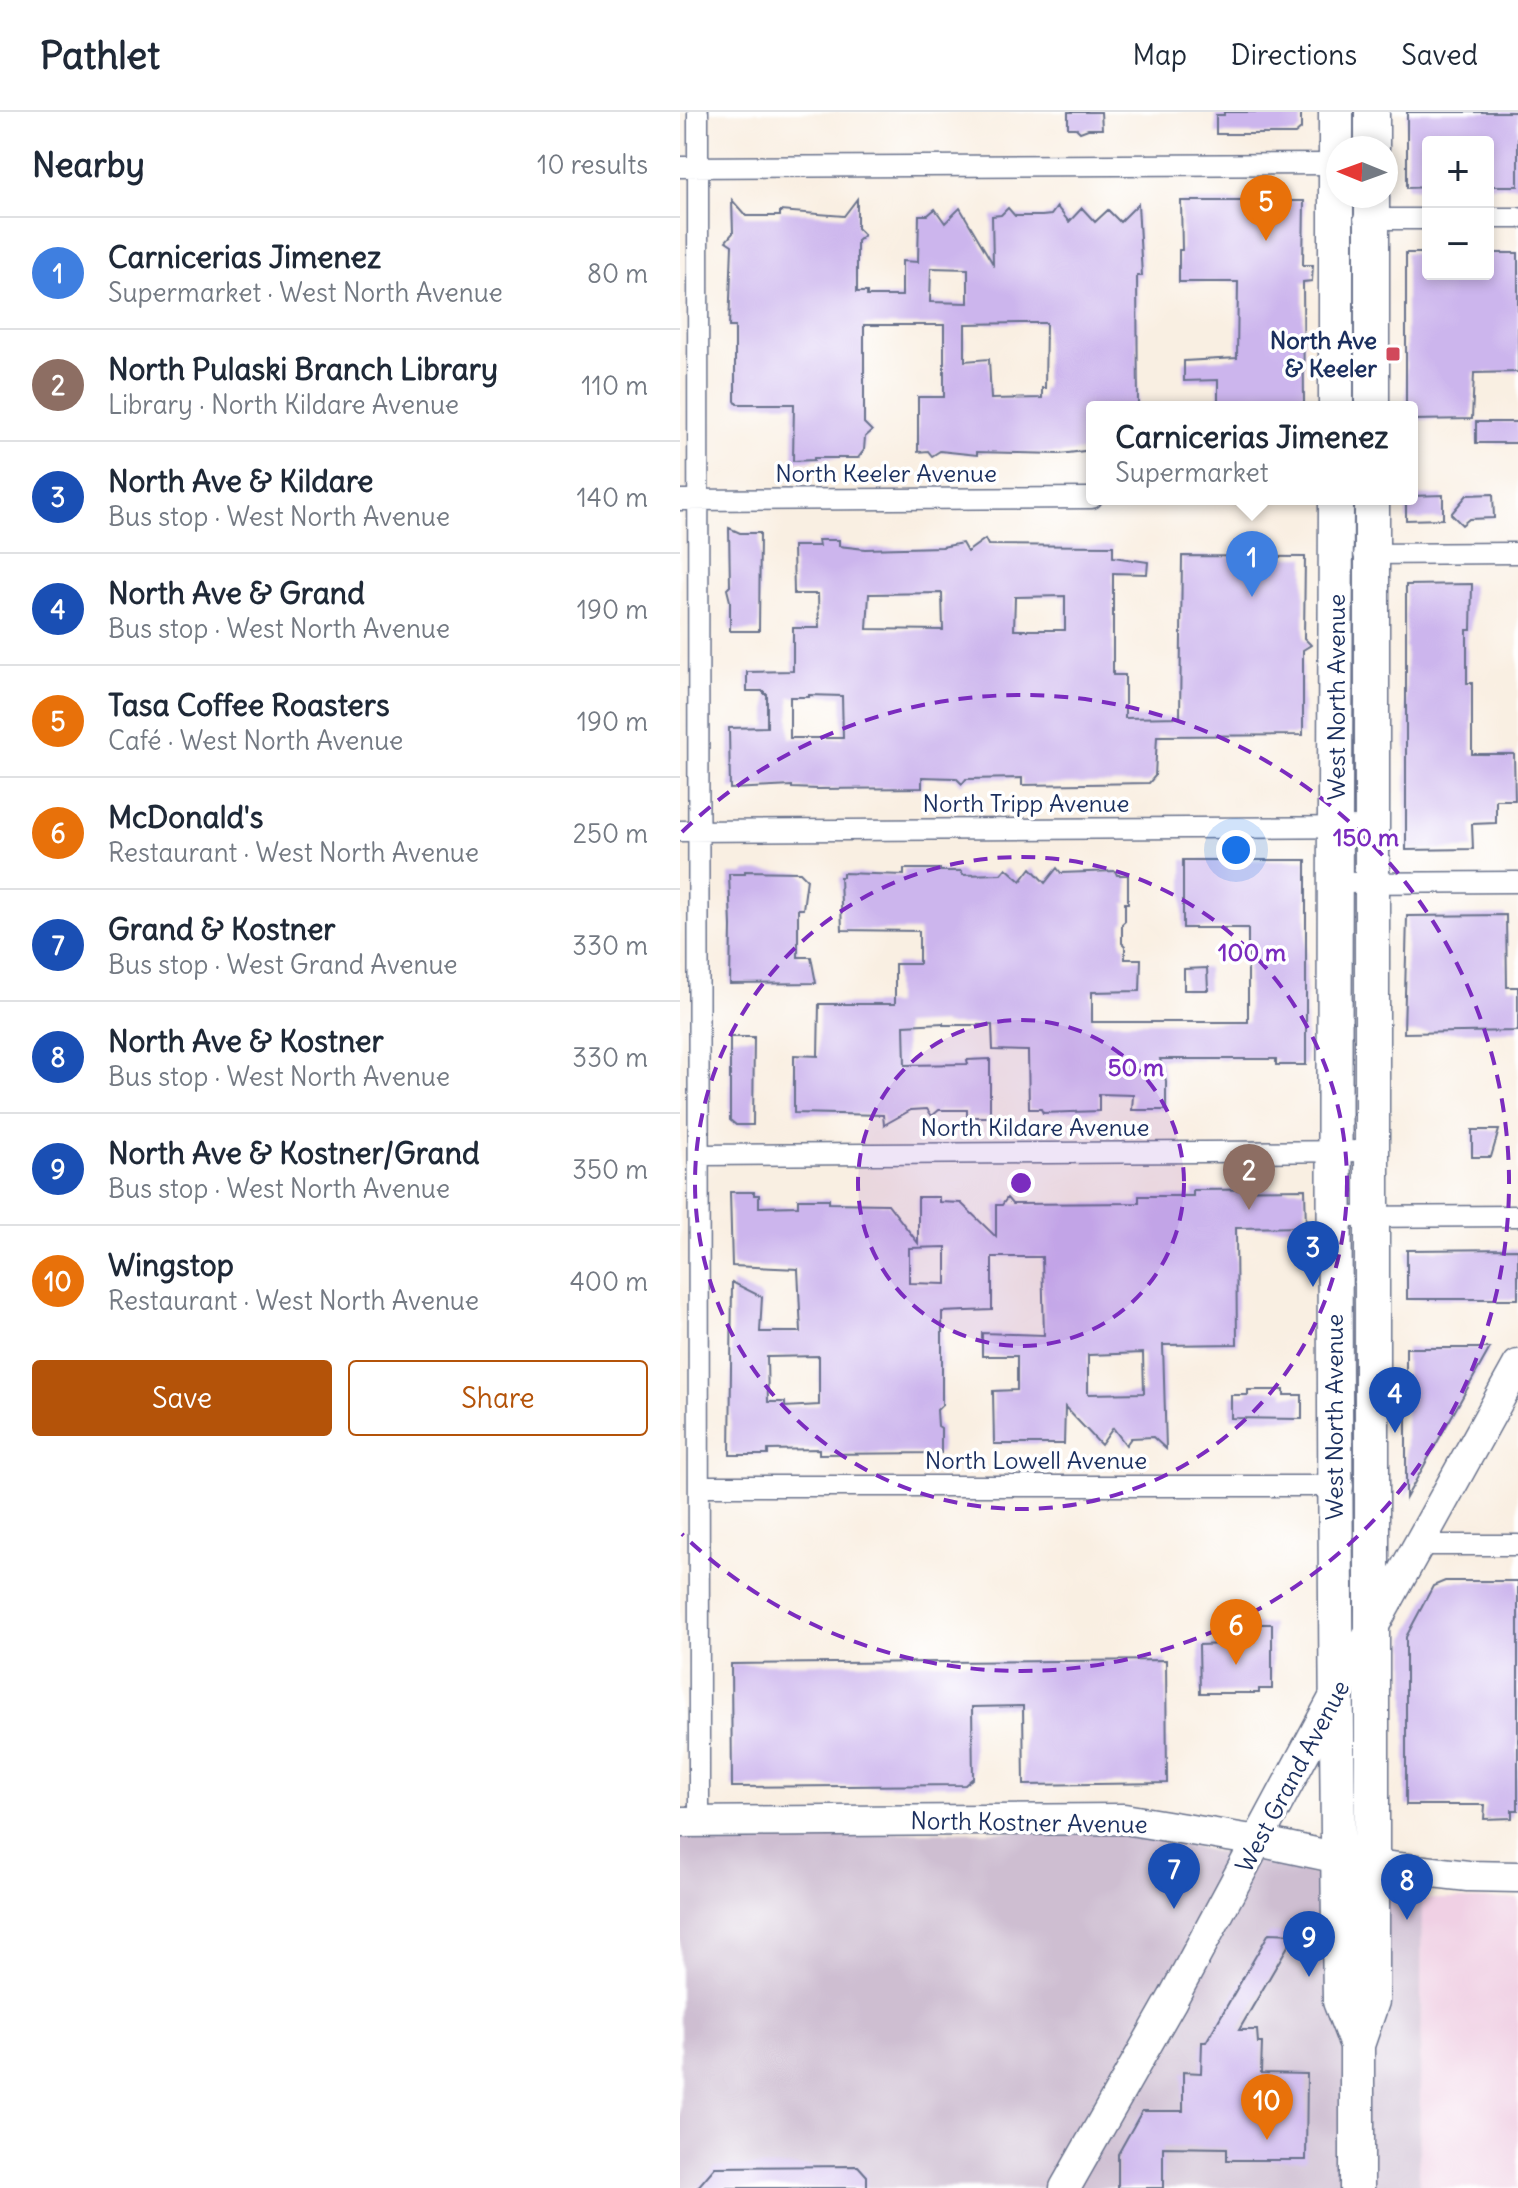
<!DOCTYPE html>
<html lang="en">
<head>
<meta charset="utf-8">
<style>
  :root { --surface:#fff; --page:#f6f6f7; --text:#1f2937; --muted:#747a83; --line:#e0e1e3; --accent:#b45309 }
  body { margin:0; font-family:Delius,sans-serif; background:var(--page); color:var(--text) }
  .controls { position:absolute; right:24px; top:24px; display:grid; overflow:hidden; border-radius:8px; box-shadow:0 4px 12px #0003 }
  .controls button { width:72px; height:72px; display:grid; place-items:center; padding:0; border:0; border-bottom:2px solid var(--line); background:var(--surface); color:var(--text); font:40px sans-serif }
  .compass { position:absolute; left:646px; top:24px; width:72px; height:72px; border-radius:50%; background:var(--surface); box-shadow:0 4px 12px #0003; rotate:271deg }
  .you { position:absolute; left:556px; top:738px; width:28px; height:28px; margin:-20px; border:6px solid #fff; border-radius:50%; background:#1a73e8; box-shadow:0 0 0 12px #1a73e833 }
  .badge { display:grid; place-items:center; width:52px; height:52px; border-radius:50%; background:var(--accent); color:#fff; font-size:26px; font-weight:700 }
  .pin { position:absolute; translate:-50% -66px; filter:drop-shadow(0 2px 4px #0008) }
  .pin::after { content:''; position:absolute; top:42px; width:28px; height:24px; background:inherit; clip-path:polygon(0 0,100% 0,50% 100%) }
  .popup { position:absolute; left:406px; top:289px; width:332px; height:104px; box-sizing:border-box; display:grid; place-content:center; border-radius:8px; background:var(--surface); filter:drop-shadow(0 2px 6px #0005); font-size:26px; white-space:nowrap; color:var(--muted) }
  .popup b { font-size:30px; color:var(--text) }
  .popup::after { content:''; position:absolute; left:50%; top:100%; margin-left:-16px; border:16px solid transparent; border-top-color:var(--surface) }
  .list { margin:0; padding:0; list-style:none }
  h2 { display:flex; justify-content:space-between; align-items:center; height:104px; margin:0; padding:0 32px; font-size:34px }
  h2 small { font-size:26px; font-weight:400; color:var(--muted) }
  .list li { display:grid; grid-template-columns:52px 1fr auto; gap:24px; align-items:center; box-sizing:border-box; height:112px; padding:0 32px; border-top:2px solid var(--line) }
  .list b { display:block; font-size:30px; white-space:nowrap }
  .list p { margin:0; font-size:26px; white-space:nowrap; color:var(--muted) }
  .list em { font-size:26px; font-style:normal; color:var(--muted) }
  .actions { display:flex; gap:16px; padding:24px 32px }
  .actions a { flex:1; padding:18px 0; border:2px solid var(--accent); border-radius:8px; text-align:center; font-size:28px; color:var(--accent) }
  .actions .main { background:var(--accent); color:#fff }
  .map { position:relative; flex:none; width:838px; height:2076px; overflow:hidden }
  header { display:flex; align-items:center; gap:48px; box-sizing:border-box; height:112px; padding:0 40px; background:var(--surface); border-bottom:2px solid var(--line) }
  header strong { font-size:38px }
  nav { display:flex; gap:44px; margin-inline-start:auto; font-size:28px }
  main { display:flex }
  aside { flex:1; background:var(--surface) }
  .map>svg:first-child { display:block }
</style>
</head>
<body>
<header>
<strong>Pathlet</strong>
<nav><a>Map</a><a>Directions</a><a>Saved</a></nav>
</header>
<main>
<aside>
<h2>Nearby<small>10 results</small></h2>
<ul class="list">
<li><span class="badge" style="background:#3f7fe0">1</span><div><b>Carnicerias Jimenez</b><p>Supermarket · West North Avenue</p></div><em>80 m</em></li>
<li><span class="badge" style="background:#8d6e63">2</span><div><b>North Pulaski Branch Library</b><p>Library · North Kildare Avenue</p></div><em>110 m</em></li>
<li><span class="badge" style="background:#1a4fb4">3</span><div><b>North Ave &amp; Kildare</b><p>Bus stop · West North Avenue</p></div><em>140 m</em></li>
<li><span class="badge" style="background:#1a4fb4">4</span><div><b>North Ave &amp; Grand</b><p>Bus stop · West North Avenue</p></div><em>190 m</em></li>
<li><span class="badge" style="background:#e8710a">5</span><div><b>Tasa Coffee Roasters</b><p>Café · West North Avenue</p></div><em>190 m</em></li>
<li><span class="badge" style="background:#e8710a">6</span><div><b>McDonald's</b><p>Restaurant · West North Avenue</p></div><em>250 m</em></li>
<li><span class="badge" style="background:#1a4fb4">7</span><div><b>Grand &amp; Kostner</b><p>Bus stop · West Grand Avenue</p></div><em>330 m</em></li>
<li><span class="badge" style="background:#1a4fb4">8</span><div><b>North Ave &amp; Kostner</b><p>Bus stop · West North Avenue</p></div><em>330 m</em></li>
<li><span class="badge" style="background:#1a4fb4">9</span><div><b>North Ave &amp; Kostner/Grand</b><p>Bus stop · West North Avenue</p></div><em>350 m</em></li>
<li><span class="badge" style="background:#e8710a">10</span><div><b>Wingstop</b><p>Restaurant · West North Avenue</p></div><em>400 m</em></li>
</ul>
<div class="actions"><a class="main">Save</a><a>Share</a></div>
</aside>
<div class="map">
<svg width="838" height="2076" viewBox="0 0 838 2076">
  <rect width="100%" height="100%" fill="#fff"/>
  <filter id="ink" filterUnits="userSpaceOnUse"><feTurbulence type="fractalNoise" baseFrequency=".0125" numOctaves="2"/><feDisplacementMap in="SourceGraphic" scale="16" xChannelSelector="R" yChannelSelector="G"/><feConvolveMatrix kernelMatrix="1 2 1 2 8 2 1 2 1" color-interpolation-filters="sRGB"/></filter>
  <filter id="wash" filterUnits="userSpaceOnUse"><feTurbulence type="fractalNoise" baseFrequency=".006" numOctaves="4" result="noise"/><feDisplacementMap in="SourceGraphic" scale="32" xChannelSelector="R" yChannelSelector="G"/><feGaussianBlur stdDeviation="1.8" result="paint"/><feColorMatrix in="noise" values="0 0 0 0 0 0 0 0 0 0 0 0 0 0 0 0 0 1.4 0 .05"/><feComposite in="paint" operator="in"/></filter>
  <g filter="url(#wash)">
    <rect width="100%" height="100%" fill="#f9efe2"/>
    <!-- built -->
    <path fill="#f0d0e4" d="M742,1787H838V2076H739Z"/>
    <!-- industrial -->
    <path fill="#cebed1" d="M441,1718L742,1787L739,2076H0V1723Z"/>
    <g id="blocks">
      <!-- building -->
      <path fill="#ccb5ed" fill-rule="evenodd" d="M388,0H421L422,17H408L400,20L396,16H388Z
        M544,0H621V17L615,22H536V3H544Z
        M727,0H838V74H808V30H748V75L727,76Z
        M177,87V116L184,123L177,129V180H187V184H222V149L238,150L239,103H248L255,97L265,111L280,96L313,152L312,104L321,103L328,96L335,104H362L371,103L377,95L389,110L402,96L415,110L428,98L440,110L458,92L462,164H457L458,295H412V338L380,342L297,340V343L260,339L252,344L248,339L238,340V285H264V213H184V311L192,319L185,325L184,338L178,346H134V348L113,349L114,292H57L55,289V215H49L52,133L46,129L53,121L52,88L66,104H100V99L164,104ZM251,156L288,157V191L250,190ZM341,211H366L365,276H362V286L311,287L309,247L285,249V212Z
        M501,89H624L623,153H633L632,169L623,170L624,293H595L592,291L538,293V268L504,269V249L557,246L558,170H499V138H502Z
        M726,141H748V162H808V141H838V260L794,261L792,307L732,308V295H726Z
        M796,310H838V331H796Z
        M813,382L814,406L789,407L782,413L771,402L787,383Z
        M763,383V407L726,408V387H732V384Z
        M49,416L60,421H80L79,519H50V489L47,477L50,474Z
        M305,427L308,433L433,434V445L468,450L467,462L433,461V563H445V606L500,605L502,444L625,445L624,526L631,533L623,538V623L477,624L475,664L469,671L342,673V666L286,667L282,672L276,666L242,665V676L138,677L112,676V674L50,677L49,616L87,615V582H84V579H67V560L113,559V516H139L138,482H114L113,434H139L138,428H159V434L185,437L262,435L282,431L287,440ZM262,481L263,518L187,517L189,482ZM385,484V518H334L335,485ZM129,583L162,584L163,626H110V585H129Z
        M792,472L791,518H787V571H792V642H834L835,688H816V711L792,712L793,737L726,738V473Z
        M503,748H626V953H596V947H480L486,969V998H452L453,983L419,982V999L363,1001L361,997H349L348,939L313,938L312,913H263V911L224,913L225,953L288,952L287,948L310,947V1005H287V998H259L252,1004L247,997L231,998L204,1013L203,1003L114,1001V943L138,944L139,892H215V852H239V819L162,818L160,765H163V761L224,763V757H260V759H281L283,763L321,762L326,756L341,769L351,756L365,771L377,756L381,761L435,759L437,763H448V791H445V809L442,812V831L445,834V847H461L460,879L412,880V910H568V816H503Z
        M65,759L120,760L127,767L123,797H118V845H131L136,871L50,872L51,814L49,762H65Z
        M826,803L827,875H838V919L724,921L727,804Z
        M527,856L528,878H504V857Z
        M50,925H74L73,1013H56L50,1008Z
        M792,1018H819L811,1045H792Z
        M625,1077L626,1115L556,1116L557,1232L483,1233L486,1337L473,1325L451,1326L446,1333L433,1316L421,1333L385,1295L384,1332H314L313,1279L337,1278V1244H302V1221L364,1223L362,1145H312V1198L262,1200V1293L257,1298L258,1314L261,1316V1341L139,1342V1337L88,1338V1343H50L52,1170L82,1185L80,1220H121L118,1157L52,1154L50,1080H74V1083H79V1095L118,1094V1087H149V1091L208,1092L238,1131V1085H259V1090L281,1091L316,1125V1093H322L327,1086L332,1092L459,1091V1084H513V1078ZM266,1135V1172L229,1171V1136ZM463,1241L464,1281L408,1282V1243ZM139,1244V1293L105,1295V1290H88L87,1245Z
        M838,1137V1187H727V1138Z
        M726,1236H810L726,1386Z
        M568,1278H604V1283H622V1307L551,1306V1283H568Z
        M765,1469H838V1698H832V1706L804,1707L805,1693H726V1525L753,1474Z
        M545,1512H592V1577H579V1581H520L519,1533L546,1532Z
        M486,1548L487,1671L344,1673L343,1594L292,1595L293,1666L285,1673L52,1675L51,1552Z
        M589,1821L615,1822L559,1918H577L578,1931H582L581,1961L627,1962L626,2048H547V2036L483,2035V2076H438V2042L462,1999H503V1960L521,1961L522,1930H526Z
        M178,2054L187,2064V2076H17L35,2055Z"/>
    </g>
  </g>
  <g filter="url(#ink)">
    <use href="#blocks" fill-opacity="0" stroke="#69728c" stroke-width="2"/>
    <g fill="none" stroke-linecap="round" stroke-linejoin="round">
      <!-- street casing -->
      <g stroke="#69728c" stroke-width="23">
        <path id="street" d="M18,0L19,1710
          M0,55L658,52
          M808,106H838
          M684,107H748
          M0,388L412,386
          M684,442L838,441
          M0,719L692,715
          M656,771L838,770
          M19,1043L692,1039
          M654,1105L838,1104
          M19,1374H663
          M738,1433H838"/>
      </g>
      <!-- secondary casing -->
      <g stroke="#69728c" stroke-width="33">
        <path id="secondary" d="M0,1710L444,1707L578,1729L692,1753L788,1764L838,1765
          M385,2076L492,1888L656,1582L838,1253"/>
      </g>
      <!-- primary casing -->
      <g stroke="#69728c" stroke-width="37">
        <path id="primary" d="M692,36V0
          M692,84V295
          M656,295V0
          M656,387C654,888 653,1388 660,1889L677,1933
          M677,2076V1933L692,1889V387"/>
      </g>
      <!-- street -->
      <use href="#street" stroke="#fff" stroke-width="20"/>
      <!-- secondary -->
      <use href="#secondary" stroke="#fff" stroke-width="30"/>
      <!-- primary -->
      <use href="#primary" stroke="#fff" stroke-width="34"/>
    </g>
  </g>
  <!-- distance rings -->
  <circle cx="341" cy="1071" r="163" fill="#7b2cbf" fill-opacity=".12"/>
  <g fill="none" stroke="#7b2cbf" stroke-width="4" stroke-dasharray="14 10">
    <circle cx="341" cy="1071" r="163"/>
    <circle cx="341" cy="1071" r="326"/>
    <path d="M2 720A488 488 0 1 1 2 1422"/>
  </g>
  <!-- markers -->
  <rect fill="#d1495b" stroke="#fff" stroke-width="3" x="705" y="234" width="16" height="16" rx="4"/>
  <g text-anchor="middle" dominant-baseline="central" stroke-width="7" stroke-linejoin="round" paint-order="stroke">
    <!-- poi labels -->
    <g font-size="24" font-weight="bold" fill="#1b2f5e" stroke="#fff" text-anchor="end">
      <text x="697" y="228">North Ave<tspan x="697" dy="28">&amp; Keeler</tspan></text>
    </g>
    <!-- street labels -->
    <g font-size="24" fill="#1b2f5e" stroke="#fff">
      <text x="206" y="361">North Keeler Avenue</text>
      <text transform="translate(656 585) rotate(-90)">West North Avenue</text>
      <text x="346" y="691">North Tripp Avenue</text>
      <text x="355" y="1015">North Kildare Avenue</text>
      <text transform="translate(654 1305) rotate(-90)">West North Avenue</text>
      <text x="356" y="1348">North Lowell Avenue</text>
      <text transform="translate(612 1664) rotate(-62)">West Grand Avenue</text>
      <text transform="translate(349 1710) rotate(1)">North Kostner Avenue</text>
    </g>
  </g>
  <circle cx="341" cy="1071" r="12" fill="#7b2cbf" stroke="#fff" stroke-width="4"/>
  <g font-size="24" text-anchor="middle" font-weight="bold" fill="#7b2cbf" stroke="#fff" stroke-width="7" stroke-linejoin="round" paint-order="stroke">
    <text x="686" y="734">150 m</text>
    <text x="572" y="849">100 m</text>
    <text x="456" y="964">50 m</text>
  </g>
</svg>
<div class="controls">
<button>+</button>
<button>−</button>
</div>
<svg class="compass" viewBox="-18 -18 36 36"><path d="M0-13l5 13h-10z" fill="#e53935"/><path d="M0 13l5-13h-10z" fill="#747a83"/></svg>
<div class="you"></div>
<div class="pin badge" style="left:572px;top:485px;background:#3f7fe0">1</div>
<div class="popup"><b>Carnicerias Jimenez</b>Supermarket</div>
<div class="pin badge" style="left:569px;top:1098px;background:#8d6e63">2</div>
<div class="pin badge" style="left:633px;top:1175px;background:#1a4fb4">3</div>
<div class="pin badge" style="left:715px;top:1321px;background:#1a4fb4">4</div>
<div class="pin badge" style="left:586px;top:129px;background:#e8710a">5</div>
<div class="pin badge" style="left:556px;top:1553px;background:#e8710a">6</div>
<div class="pin badge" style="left:494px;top:1797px;background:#1a4fb4">7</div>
<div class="pin badge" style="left:727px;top:1808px;background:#1a4fb4">8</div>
<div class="pin badge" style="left:629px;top:1865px;background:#1a4fb4">9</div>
<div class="pin badge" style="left:587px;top:2028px;background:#e8710a">10</div>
</div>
</main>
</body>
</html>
